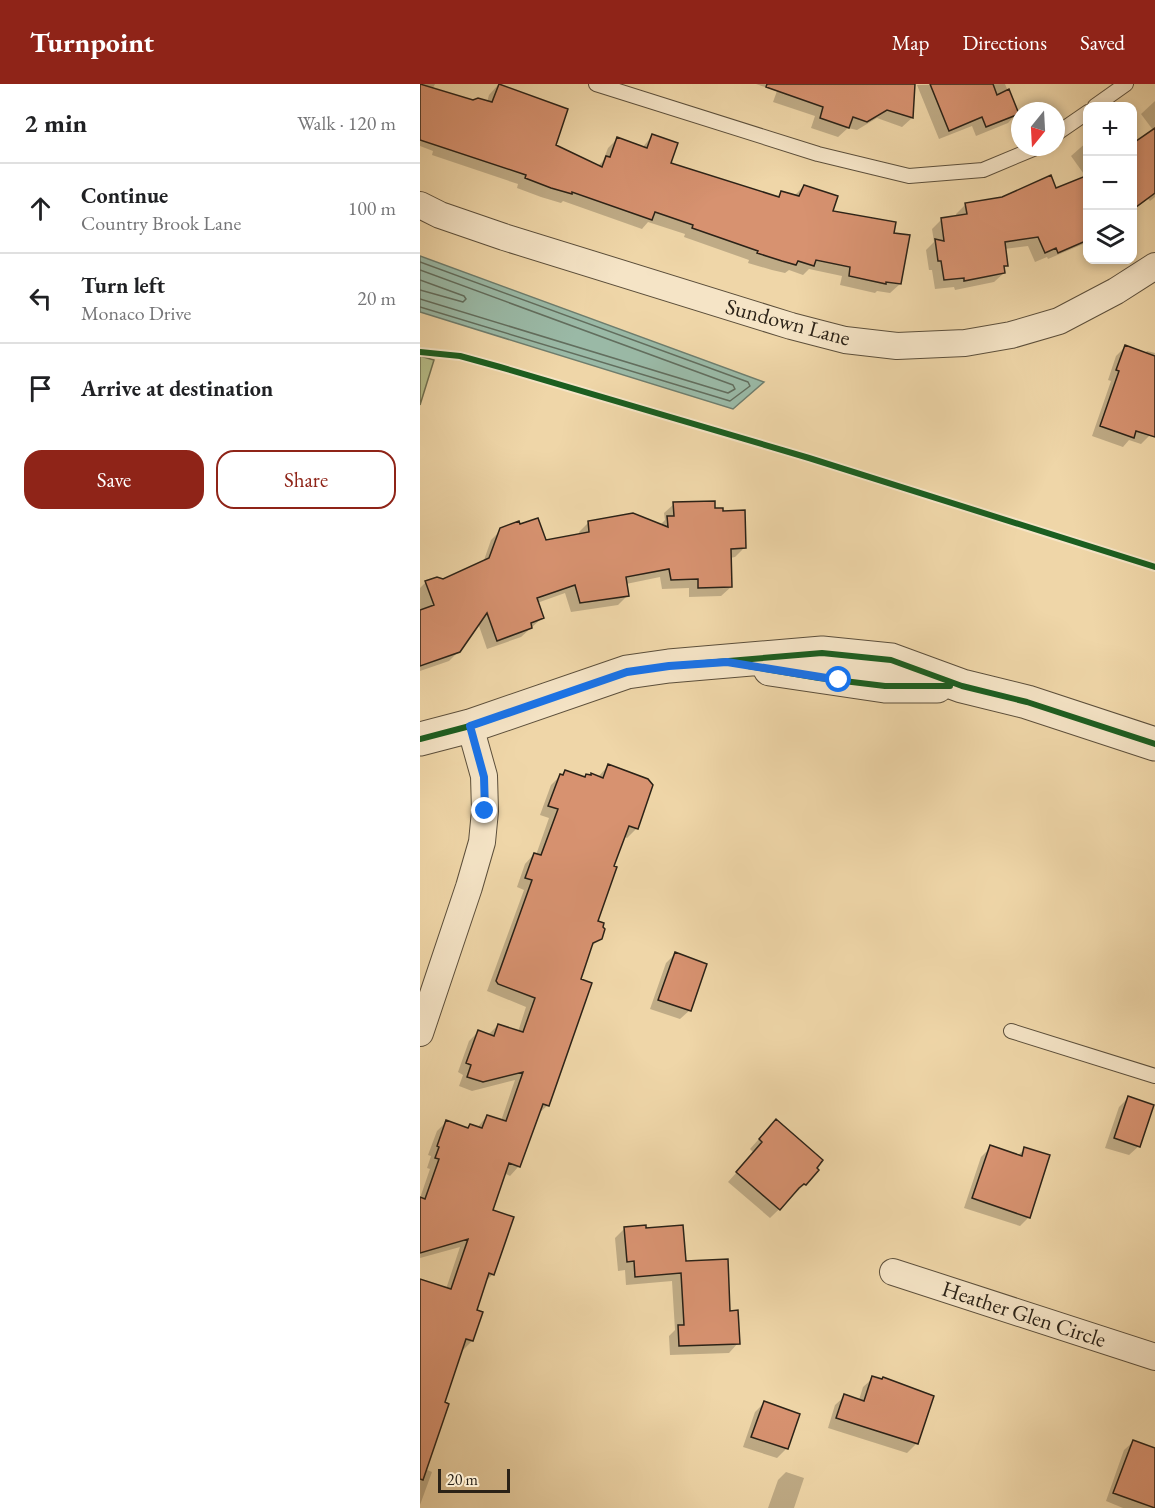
<!DOCTYPE html>
<html lang="en">
<head>
<meta charset="utf-8">
<style>
  :root { --surface:#fff; --page:#f6f6f6; --text:#202124; --muted:#757577; --line:#e0e0e0; --accent:#8f2418 }
  body { margin:0; font-family:"EB Garamond",serif; background:var(--page); color:var(--text) }
  .controls { position:absolute; right:18px; top:18px; display:grid; overflow:hidden; border-radius:12px; box-shadow:0 3px 9px #0003 }
  .controls button { width:54px; height:54px; display:grid; place-items:center; padding:0; border:0; border-bottom:2px solid var(--line); background:var(--surface); color:var(--text); font:30px sans-serif }
  .compass { position:absolute; left:591px; top:18px; width:54px; height:54px; border-radius:50%; background:var(--surface); box-shadow:0 3px 9px #0003; rotate:198deg }
  .scale { position:absolute; left:18px; bottom:15px; width:72px; box-sizing:border-box; padding-left:6px; border:3px solid #2b2217; border-top:0; font-size:16px; line-height:21px; white-space:nowrap; color:#2b2217; -webkit-text-stroke:4px #f5e4c6; paint-order:stroke }
  .stop { position:absolute; width:18px; height:18px; margin:-14px; border:4px solid #1a73e8; border-radius:50%; background:#fff }
  .stop.end { background:#1a73e8; border-color:#fff; box-shadow:0 2px 6px #0008 }
  .list { margin:0; padding:0; list-style:none }
  h2 { display:flex; justify-content:space-between; align-items:center; height:78px; margin:0; padding:0 24px; font-size:26px }
  h2 small { font-size:20px; font-weight:400; color:var(--muted) }
  .list li { display:grid; grid-template-columns:39px 1fr auto; gap:18px; align-items:center; box-sizing:border-box; height:90px; padding:0 24px; border-top:2px solid var(--line) }
  .list b { display:block; font-size:22px; white-space:nowrap }
  .list p { margin:0; font-size:20px; white-space:nowrap; color:var(--muted) }
  .list em { font-size:20px; font-style:normal; color:var(--muted) }
  .actions { display:flex; gap:12px; padding:18px 24px }
  .actions a { flex:1; padding:14px 0; border:2px solid var(--accent); border-radius:18px; text-align:center; font-size:21px; color:var(--accent) }
  .actions .main { background:var(--accent); color:#fff }
  .icon { flex:none; width:33px; height:33px; fill:none; stroke:currentColor; stroke-width:2; stroke-linecap:round; stroke-linejoin:round }
  .map { position:relative; flex:none; width:735px; height:1424px; overflow:hidden }
  header { display:flex; align-items:center; gap:36px; box-sizing:border-box; height:84px; padding:0 30px; background:var(--accent); color:#fff }
  header strong { font-size:28px }
  nav { display:flex; gap:33px; margin-inline-start:auto; font-size:21px }
  main { display:flex }
  aside { flex:1; background:var(--surface) }
  .map>svg:first-child { display:block }
</style>
</head>
<body>
<header>
<strong>Turnpoint</strong>
<nav><a>Map</a><a>Directions</a><a>Saved</a></nav>
</header>
<main>
<aside>
<h2>2 min<small>Walk · 120 m</small></h2>
<ul class="list">
<li><svg class="icon" aria-label="ahead" viewBox="0 0 24 24"><path d="M12 20V5M6 11l6-6 6 6"/></svg><div><b>Continue</b><p>Country Brook Lane</p></div><em>100 m</em></li>
<li><svg class="icon" aria-label="left" viewBox="0 0 24 24"><path d="M17 20v-9H6M10 6l-5 5 5 5"/></svg><div><b>Turn left</b><p>Monaco Drive</p></div><em>20 m</em></li>
<li><svg class="icon" aria-label="arrive" viewBox="0 0 24 24"><path d="M6 21V4h12l-3 4 3 4H6"/></svg><div><b>Arrive at destination</b></div></li>
</ul>
<div class="actions"><a class="main">Save</a><a>Share</a></div>
</aside>
<div class="map">
<svg width="735" height="1424" viewBox="0 0 735 1424">
  <rect width="100%" height="100%" fill="#efd6a8"/>
  <filter id="stains"><feTurbulence type="fractalNoise" baseFrequency=".00333" numOctaves="4"/><feColorMatrix values="0 0 0 0 .2 0 0 0 0 .09 0 0 0 0 .02 0 0 0 .5 -.17"/></filter>
  <radialGradient id="worn" r=".72"><stop offset=".6" stop-color="#630" stop-opacity="0"/><stop offset="1" stop-color="#630" stop-opacity=".3"/></radialGradient>
  <!-- green -->
  <path fill="#b7be89" stroke="#717050" stroke-width="1.5" d="M0,272L14,276L0,321Z"/>
  <!-- water -->
  <path fill="#9ab9a6" stroke="#6e7d6d" stroke-width="1.5" d="M0,172L344,298L313,325L0,228Z"/>
  <!-- shadow -->
  <path fill="#0003" d="M0,0H15L13,4L53,17L67,18L69,11L78,1L146,26L134,62L178,82L183,77L188,64L197,55L222,64L232,52L249,80L356,114L362,108L374,112L384,102L411,128L473,150L480,200L470,209L457,207L455,209L420,201L422,192L389,185L383,191L369,186L365,189L352,186L328,179L329,176L264,153L265,150L228,138L222,145L143,117L141,119L121,113L97,104L98,100L12,71L13,67L0,62Z
    M336,0H493L492,34L482,43L457,34L437,46L428,44L418,53L391,44L395,32L353,18L357,7Z
    M585,0L597,29L588,39L556,52L552,42L519,55L497,1Z
    M735,17V113L730,117L728,115L712,127V62L733,46L721,30Z
    M668,57V158L628,175L627,173L615,178L608,162L584,165L587,181L583,185L584,189L574,198L535,206L534,203L515,205L512,186H509L506,166L514,158L512,145L521,136L537,133L536,130L546,120L636,106L666,93L651,72Z
    M705,263L724,270L727,267L735,269V337L730,351L721,360L709,356L703,363L672,352L691,297L688,296L696,272Z
    M254,420L294,426L324,464L315,473L310,474L311,503L301,512L269,513V504L242,505L240,493L206,500L208,511L198,521L151,528L145,509L117,519L122,534L101,553L67,565L58,539L39,567L29,577L0,587V504L6,498L23,496L63,479L71,456L81,446L125,458L159,452V448L168,439L240,441L245,436L244,429Z
    M188,682L217,744L207,754L203,752L192,783L176,838L180,854L170,864L159,896L128,1021L118,1030L99,1082L90,1092L84,1089L71,1126L73,1190L65,1198L55,1227L52,1257L43,1266L41,1265L23,1319L5,1385L12,1388L0,1421V1197L26,1205L40,1163L0,1174V1114L10,1085L7,1084L11,1072L8,1071L17,1047L27,1037L47,1045L51,1041L57,1044L67,1032L81,1037L95,996L52,1007L39,1002L43,991L38,988L49,957L58,948L68,951L78,941L98,948L106,923L67,907L104,806L97,803L105,780L114,770L116,771L129,734L120,731L131,701L145,687L164,694L178,693Z
    M255,870L270,926L260,935L230,925L246,879Z
    M708,1014L719,1062L709,1071L685,1064L699,1023Z
    M347,1046L385,1100L350,1134L308,1098L334,1069L330,1065Z
    M571,1063L597,1072L605,1065L609,1133L600,1142L544,1124L561,1073Z
    M205,1144L264,1178L309,1228L318,1259L309,1269L250,1271L249,1252L255,1246L252,1197L206,1201L205,1186L198,1187L195,1154Z
    M453,1294L512,1313L496,1360L487,1369L408,1344L415,1321L425,1312L439,1316L443,1303Z
    M344,1319L378,1331L366,1365L357,1374L323,1363L335,1328Z
    M713,1358L735,1365V1424H703L686,1417L704,1366Z
    M366,1388L384,1394L374,1424H348L358,1396Z"/>
  <g fill="none" stroke-linecap="round" stroke-linejoin="round">
    <!-- shore -->
    <path stroke="#626e5e" stroke-width="1.5" d="M0,178L328,298L330,302L310,317L0,223
      M0,186L313,301L315,305L308,309L0,215
      M0,196L44,212L46,215L43,218L0,206"/>
  </g>
  <!-- building -->
  <path fill="#d79270" stroke="#2b2217" stroke-width="1.5" d="M0,0L53,16L58,14L72,18L79,0L148,25L136,61L182,83L186,72L190,73L197,53L227,64L232,50L258,59L251,79L359,113L361,107L379,112L384,101L418,112L413,127L476,138L474,149L490,151L481,200L466,198V200L429,192L430,183L396,176L394,182L378,177L376,181L362,177L337,169L338,167L272,144L273,141L235,128L232,136L152,108V110L131,104L105,94L106,91L0,56Z
    M347,0H495L493,34L467,26L447,38L433,33L429,44L400,34L403,23L346,3Z
    M510,0H573L577,11L589,5L599,30L566,43L562,33L529,47Z
    M735,44V109L712,126V60Z
    M631,91L636,104L668,91V156L638,169L636,164L625,169L618,153L585,158L588,182H584L585,189L544,197V194L524,196L521,177H518L515,155L524,157L521,134L547,130L545,119L582,113Z
    M705,261L735,272V353L716,347L714,354L680,342L699,287L696,286Z
    M295,417V424H303V427L325,426L326,464L311,465L312,503L278,504V495L251,496L249,485L206,493L209,512L160,519L155,501L117,514L124,534L111,539L112,544L77,557L67,529L40,568L0,582V526L14,521L5,497L17,493L23,495L69,474L80,444L99,437L100,440L118,434L126,456L169,448L168,437L213,429L248,443L247,432H254L253,418Z
    M188,680L228,695L233,701L218,745L209,742L194,782L197,783L178,837L184,839L183,843L185,845L182,855L173,859L161,895L172,899L129,1022L123,1020L100,1083L89,1079L73,1126L94,1133L74,1191L69,1189L57,1226L63,1228L53,1257L46,1255L25,1318L29,1320L3,1396L0,1395V1195L31,1205L48,1155L0,1169V1113L5,1115L19,1075L15,1074L19,1063L17,1062L26,1036L48,1044L50,1040L62,1044L67,1031L86,1037L103,988L63,998L47,993L51,981L46,979L58,946L74,952L78,940L103,948L115,914L78,900L76,897L112,796L105,794L114,769L121,771L138,725L128,722L140,690L143,691L145,686L165,693L166,690L171,691V689L183,694Z
    M255,868L287,880L271,927L238,916Z
    M708,1012L734,1021L720,1063L694,1054Z
    M356,1035L403,1076L397,1084L399,1086L386,1101L384,1100L379,1104L360,1126L316,1088L342,1058L339,1055Z
    M570,1061L602,1072L604,1063L630,1071L610,1134L552,1114Z
    M226,1141V1144L263,1141L266,1177L308,1175L310,1227L318,1226L320,1260L259,1262L258,1241H264L261,1189L215,1193L214,1177L207,1178L204,1143Z
    M452,1292L462,1295L463,1293L514,1312L498,1360L416,1334L424,1310L444,1317Z
    M344,1317L380,1330L368,1365L331,1353Z
    M713,1356L735,1364V1424L693,1409Z"/>
  <g fill="none" stroke-linecap="round" stroke-linejoin="round">
    <!-- service casing -->
    <g stroke="#5c4f3b" stroke-width="16">
      <path id="service" d="M176,0L398,70L489,92L563,86L618,63
        M675,22L706,0
        M636,50L668,28
        M591,947L735,992"/>
    </g>
    <!-- minor casing -->
    <g stroke="#5c4f3b" stroke-width="28">
      <path id="minor" d="M0,121L20,131L84,153L371,242L425,256L477,262L545,259L591,251L639,237L696,207L735,182
        M0,949L49,803L62,758L65,727L64,692L50,642
        M473,1188L735,1273"/>
    </g>
    <!-- tertiary casing -->
    <g stroke="#5c4f3b" stroke-width="35">
      <path id="tertiary" d="M350,585L465,602H517
        M0,655L50,642L207,588L249,582L402,569L471,576L542,602L607,618L735,660"/>
    </g>
    <!-- service -->
    <use href="#service" stroke="#f5e4c6" stroke-width="14"/>
    <!-- minor -->
    <use href="#minor" stroke="#f5e4c6" stroke-width="26"/>
    <!-- tertiary -->
    <use href="#tertiary" stroke="#f5e4c6" stroke-width="33"/>
    <!-- cycleway casing -->
    <g stroke="#f5e4c6" stroke-width="10">
      <path id="cycleway" d="M0,268L40,272L80,283L389,374L735,483
        M328,582L399,594L465,602H530
        M0,655L50,642L207,588L249,582L402,569L471,576L542,602L607,618L735,660"/>
    </g>
    <!-- cycleway -->
    <use href="#cycleway" stroke="#1b5e20" stroke-width="6"/>
  </g>
  <g fill="none" stroke-linecap="round" stroke-linejoin="round">
    <!-- route -->
    <path stroke="#1a73e8" stroke-width="8" d="M65,727L64,693L50,642L207,588L249,582L307,578L419,596"/>
  </g>
  <g text-anchor="middle" dominant-baseline="central" stroke-width="5" stroke-linejoin="round" paint-order="stroke">
    <!-- street labels -->
    <g font-size="22" fill="#2b2217" stroke="#f5e4c6">
      <text transform="translate(368 238) rotate(15)">Sundown Lane</text>
      <text transform="translate(604 1230) rotate(18)">Heather Glen Circle</text>
    </g>
  </g>
  <rect width="100%" height="100%" filter="url(#stains)"/>
  <rect width="100%" height="100%" fill="url(#worn)"/>
</svg>
<div class="controls">
<button>+</button>
<button>−</button>
<button><svg class="icon" aria-label="layers" viewBox="0 0 24 24"><path d="M12 4l9 5-9 5-9-5zM3 14l9 5 9-5"/></svg></button>
</div>
<svg class="compass" viewBox="-18 -18 36 36"><path d="M0-13l5 13h-10z" fill="#e53935"/><path d="M0 13l5-13h-10z" fill="#757577"/></svg>
<div class="scale">20 m</div>
<div class="stop" style="left:419px;top:596px"></div>
<div class="stop end" style="left:65px;top:727px"></div>
</div>
</main>
</body>
</html>
